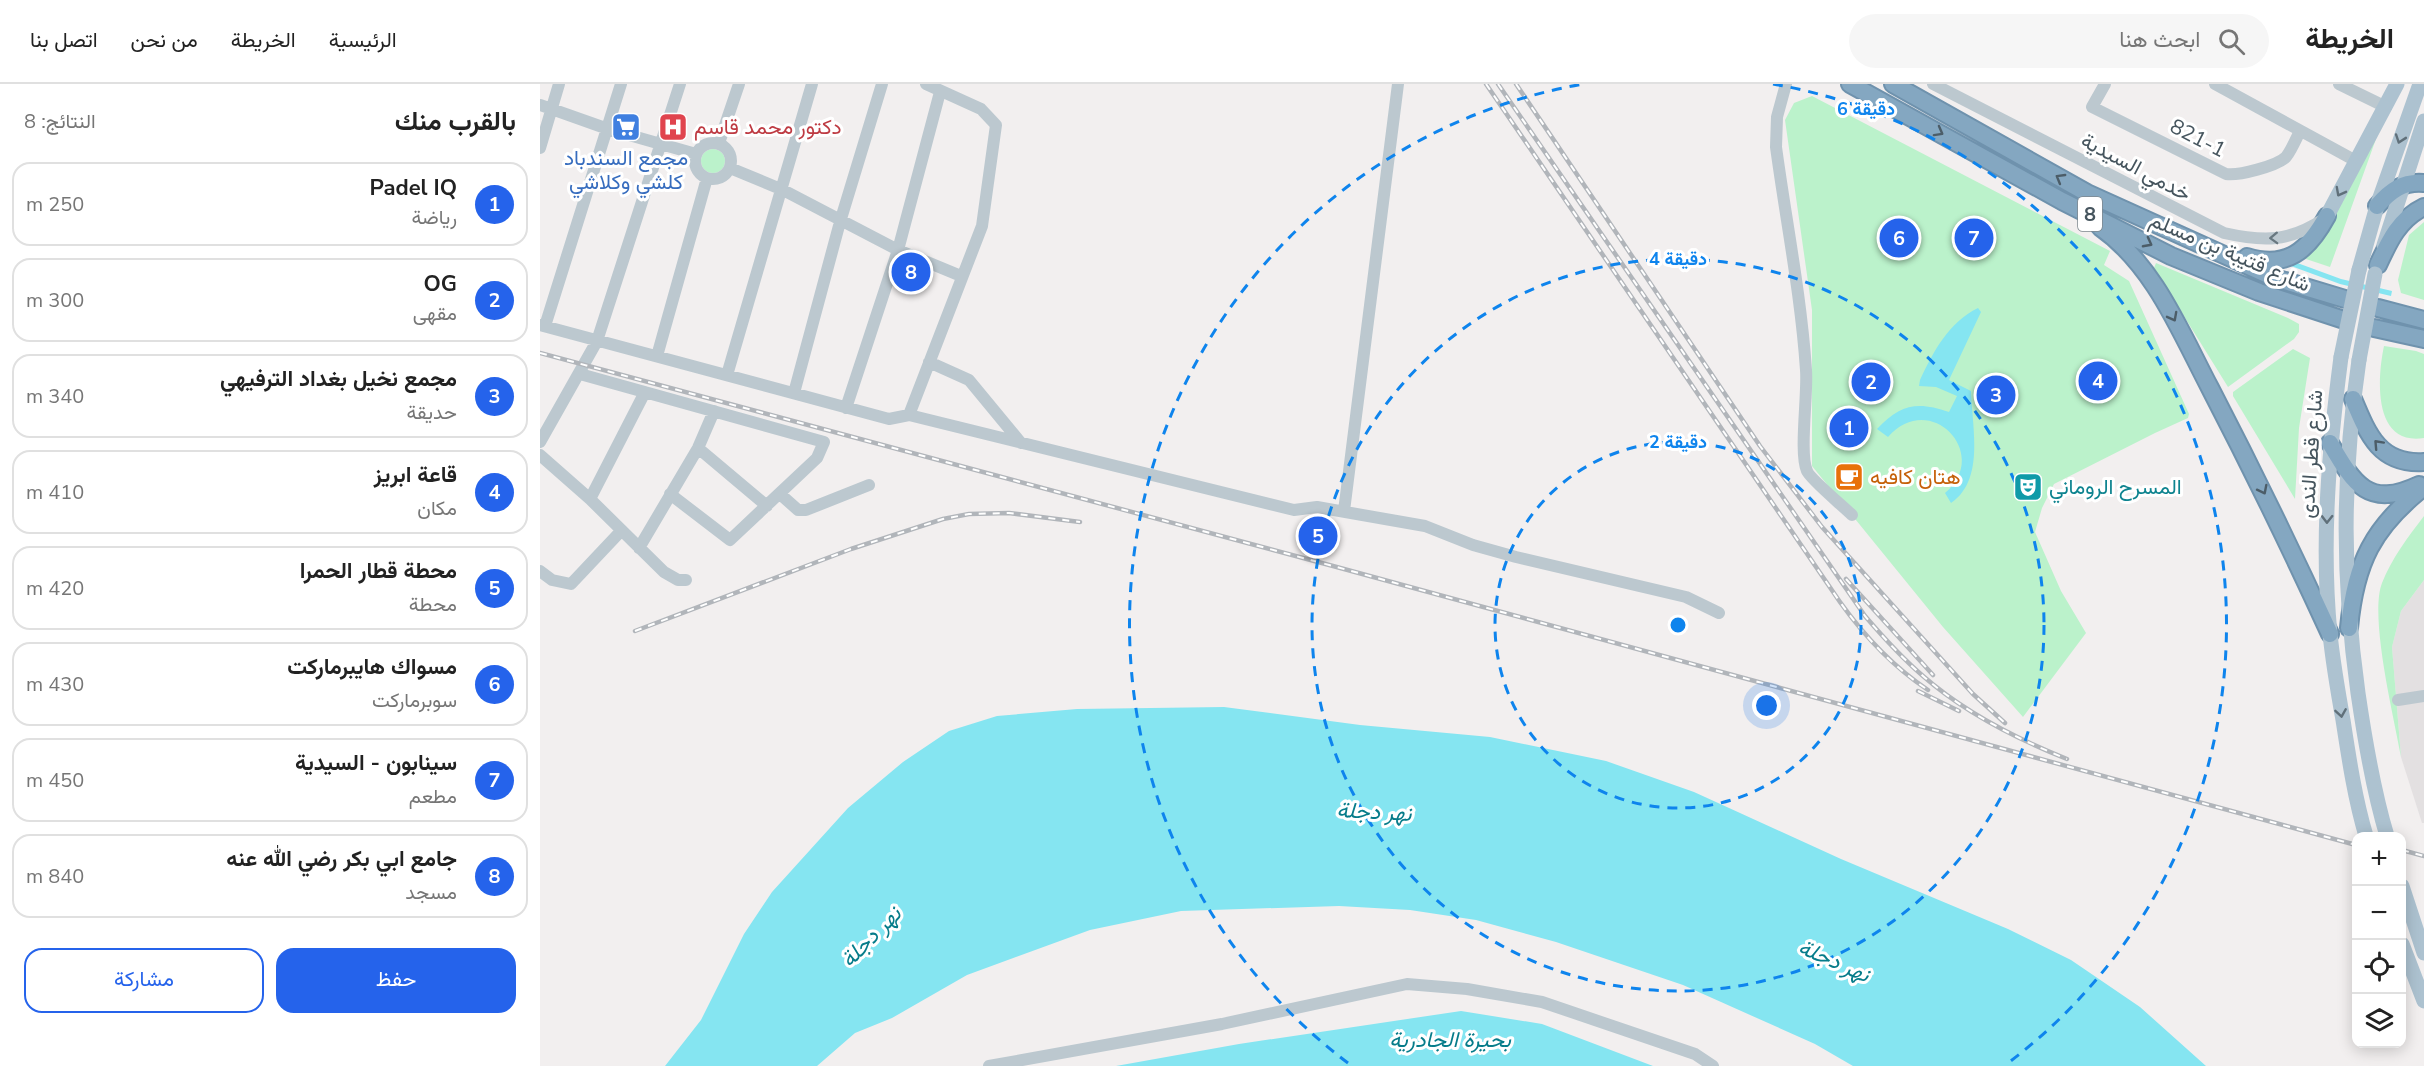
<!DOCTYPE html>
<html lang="ar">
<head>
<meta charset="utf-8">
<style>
  :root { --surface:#fff; --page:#f6f6f6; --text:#222; --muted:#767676; --line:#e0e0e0; --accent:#2563eb }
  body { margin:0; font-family:"Nunito Sans",Vazirmatn,sans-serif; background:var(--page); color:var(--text); direction:rtl }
  .controls { position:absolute; right:18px; bottom:18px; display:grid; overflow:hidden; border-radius:12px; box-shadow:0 3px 15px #0003 }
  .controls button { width:54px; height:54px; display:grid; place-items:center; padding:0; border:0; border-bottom:2px solid var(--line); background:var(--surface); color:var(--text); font:30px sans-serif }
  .you { position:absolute; left:1227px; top:622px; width:21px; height:21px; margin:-15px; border:4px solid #fff; border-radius:50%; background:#1a73e8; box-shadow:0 0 0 9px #1a73e833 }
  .badge { display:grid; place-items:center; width:39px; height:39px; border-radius:50%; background:var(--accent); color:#fff; font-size:20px; font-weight:700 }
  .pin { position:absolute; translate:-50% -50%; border:3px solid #fff; box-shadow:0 2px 6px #0006 }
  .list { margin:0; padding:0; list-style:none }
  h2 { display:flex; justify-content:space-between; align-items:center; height:78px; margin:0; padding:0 24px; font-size:26px }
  h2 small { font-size:20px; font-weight:400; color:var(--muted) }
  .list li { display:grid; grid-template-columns:39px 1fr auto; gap:18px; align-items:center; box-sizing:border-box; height:84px; margin:0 12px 12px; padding:0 12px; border:2px solid var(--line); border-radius:18px }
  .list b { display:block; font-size:22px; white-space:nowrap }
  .list p { margin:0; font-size:20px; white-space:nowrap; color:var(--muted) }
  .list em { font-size:20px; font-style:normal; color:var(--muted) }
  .actions { display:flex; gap:12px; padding:18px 24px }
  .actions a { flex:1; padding:14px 0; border:2px solid var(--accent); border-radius:18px; text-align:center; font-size:21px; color:var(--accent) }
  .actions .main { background:var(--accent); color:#fff }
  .icon { flex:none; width:33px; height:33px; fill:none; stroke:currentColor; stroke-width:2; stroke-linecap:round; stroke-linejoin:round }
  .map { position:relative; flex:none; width:1884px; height:982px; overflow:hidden; direction:ltr }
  header { display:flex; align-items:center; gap:36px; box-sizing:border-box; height:84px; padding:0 30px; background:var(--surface); border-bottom:2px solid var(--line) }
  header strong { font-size:28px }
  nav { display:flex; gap:33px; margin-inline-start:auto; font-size:21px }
  .search { width:420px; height:54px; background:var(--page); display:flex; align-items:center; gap:15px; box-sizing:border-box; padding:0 21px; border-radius:33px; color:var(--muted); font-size:22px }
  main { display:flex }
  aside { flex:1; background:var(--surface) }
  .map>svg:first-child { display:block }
</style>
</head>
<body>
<header>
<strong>الخريطة</strong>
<div class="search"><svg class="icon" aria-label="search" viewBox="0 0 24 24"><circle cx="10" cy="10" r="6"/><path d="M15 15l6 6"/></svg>ابحث هنا</div>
<nav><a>الرئيسية</a><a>الخريطة</a><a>من نحن</a><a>اتصل بنا</a></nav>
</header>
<main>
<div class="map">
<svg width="1884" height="982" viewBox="0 0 1884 982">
  <rect width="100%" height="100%" fill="#f2efef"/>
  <!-- education -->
  <path fill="#e3e0e1" d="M1884,496V739H1882L1861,673L1852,563L1861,527Z"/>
  <!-- green -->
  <path fill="#bbf2cb" d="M1272,12L1570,167L1564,181L1589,197L1649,330L1648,334L1615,349L1514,400L1502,424L1495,448L1521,507L1546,549L1483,633L1403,543L1272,382V226L1245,36L1254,19Z
    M1841,41L1790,183L1757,172Z
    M161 77a12 12 0 1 1 24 0a12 12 0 1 1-24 0Z
    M1884,138V216L1861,209L1858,196L1869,151Z
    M1616,179L1748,234L1759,240V248L1754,255L1688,303L1614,184Z
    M1844,262L1876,267L1884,270V354C1833,362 1837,295 1844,262Z
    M1753,265L1770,274L1759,344L1755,415L1693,312V308Z
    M1884,432V496L1861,527L1852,563L1861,673C1854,633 1829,533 1842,499C1852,474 1868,453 1884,432Z"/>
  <!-- water -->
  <path fill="#85e5f1" d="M1752,177L1801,195L1852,207L1851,212L1800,200L1751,182Z
    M1438,224L1441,228L1409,296L1431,307C1432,343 1445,396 1411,419L1405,409C1452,370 1390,305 1348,353L1337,345C1360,320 1378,317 1409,328L1417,312L1396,303L1379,302L1380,296C1393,268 1409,238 1438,224Z
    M684,623L820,641L950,653L1066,677L1154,708L1301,775L1468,845L1531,876L1600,923L1666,982H1313L1275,960L1143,901L1016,858L936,836L870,826L799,822L641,827L550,846L427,891L352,934L315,949L277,982H125L161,936L204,850L232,808L308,724L363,678L409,647L457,632L537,625Z
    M921,927L1002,940L1113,982H576L699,960Z"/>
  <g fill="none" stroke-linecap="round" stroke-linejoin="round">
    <!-- highway casing -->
    <g stroke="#6f92ad" stroke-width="20">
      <path id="highway" d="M1310,0L1522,117L1631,172L1719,208L1801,235
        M1353,0L1547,109L1735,194L1805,215
        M1837,122C1850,107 1863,97 1884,99
        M1560,143C1614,181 1640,247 1670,304C1712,385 1752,467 1790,550
        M1707,173C1747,185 1768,167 1787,132
        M1838,181C1849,157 1859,135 1884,123
        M1838,224L1884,236
        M1834,244L1884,255
        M1813,315C1828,351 1840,381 1884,378
        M1790,359C1814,400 1828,425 1879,401
        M1809,544C1815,479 1833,443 1884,403"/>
    </g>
    <!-- minor -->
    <path stroke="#bcc8cf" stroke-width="12" d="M1246,0L1237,33L1236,63C1246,137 1261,211 1266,286C1268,310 1259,369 1267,387C1270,395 1303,422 1312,431
      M1393,0L1684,149C1724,158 1749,158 1784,135
      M1565,0L1552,23L1686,90C1698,92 1737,82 1746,73C1752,65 1756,55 1760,47
      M1675,0L1816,77
      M1799,0L1846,23
      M0,21L68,45L156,70
      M179,59L199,0
      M155 77a18 18 0 1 1 36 0a18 18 0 1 1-36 0Z
      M0,64L19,0
      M190,84L243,106L358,166L421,192
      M0,241L349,335L369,331L754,426L777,423L885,442L933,461L976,473L1146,513L1179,529
      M5,242L81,0
      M117,272L167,94
      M389,278L429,296L481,359
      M40,290L284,358L277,374L190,456L130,410
      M187,291L272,0
      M254,309L300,138L342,0
      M306,324L358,166L400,8
      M369,331L442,142L456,41L441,25L386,0
      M0,358L57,257L140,0
      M158,364L227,422
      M0,371L50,415L124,488L138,496H146
      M240,410L258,426H266L329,401
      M50,415L105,308
      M804,427L858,0
      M99,464L158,364L174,327
      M0,487L12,496L31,500L81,447
      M1858,616L1884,612
      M449,982L682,940L867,900L927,905L1002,918L1155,970L1173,982"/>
    <!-- major -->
    <path stroke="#adc2d0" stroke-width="15" d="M1787,132L1857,0
      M1844,161L1884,37
      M1819,186L1837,122L1880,0
      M1801,273C1789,365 1781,458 1790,550C1793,579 1798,608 1803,636C1809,675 1815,715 1826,752
      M1819,276C1802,392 1802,494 1818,609C1825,657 1833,706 1847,752
      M1862,802L1884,869
      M1862,860L1884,917"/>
    <!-- highway -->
    <use href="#highway" stroke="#84a7c1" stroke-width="16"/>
    <!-- rail casing -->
    <g stroke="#b1b5ba" stroke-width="4.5">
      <path id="rail" d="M946,0L1300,518C1325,553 1352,582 1388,606
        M958,0L1325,532C1343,553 1362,574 1383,592C1424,628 1477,655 1527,675
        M976,0L1220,362L1282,443L1433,610L1465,639
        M0,269L793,482L1816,761
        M1306,495L1393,591
        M95,547L311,465L403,435L429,430L469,429L540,438
        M1378,607L1419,627
        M1862,766L1884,772"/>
    </g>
    <!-- rail -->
    <use href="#rail" stroke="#fff" stroke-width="2" stroke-dasharray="7" stroke-linecap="butt"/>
    <!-- major-bridge -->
    <path stroke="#adc2d0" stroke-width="15" d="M1801,273L1819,186
      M1819,276L1835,190"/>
  </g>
  <!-- one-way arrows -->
  <defs><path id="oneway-chevron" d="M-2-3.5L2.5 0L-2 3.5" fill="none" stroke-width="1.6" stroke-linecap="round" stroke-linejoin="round" transform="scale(1.5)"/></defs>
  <g stroke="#4c5d68">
    <use href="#oneway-chevron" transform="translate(1399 48) rotate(29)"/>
    <use href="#oneway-chevron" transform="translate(1520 94) rotate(-150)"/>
    <use href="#oneway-chevron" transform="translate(1608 159) rotate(28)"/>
    <use href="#oneway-chevron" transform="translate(1633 233) rotate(62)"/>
    <use href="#oneway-chevron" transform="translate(1838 360) rotate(-133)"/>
    <use href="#oneway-chevron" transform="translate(1723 406) rotate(63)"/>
  </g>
  <g stroke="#60707a">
    <use href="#oneway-chevron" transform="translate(1860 55) rotate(109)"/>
    <use href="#oneway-chevron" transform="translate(1800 108) rotate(118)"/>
    <use href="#oneway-chevron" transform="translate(1787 435) rotate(91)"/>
    <use href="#oneway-chevron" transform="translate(1801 629) rotate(81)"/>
  </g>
  <use stroke="#697880" href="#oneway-chevron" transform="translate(1734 154) rotate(178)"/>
  <!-- distance rings -->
  <g fill="none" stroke="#0e84ed" stroke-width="3" stroke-dasharray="10 8">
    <circle cx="1138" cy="541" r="183"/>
    <circle cx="1138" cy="541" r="366"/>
    <path d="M808 979A549 549 0 0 1 1043 0M1233 0A549 549 0 0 1 1468 979"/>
  </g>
  <!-- icons -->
  <defs>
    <g id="supermarket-square" transform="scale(1.5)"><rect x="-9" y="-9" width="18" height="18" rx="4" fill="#3f7fe0" stroke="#fff"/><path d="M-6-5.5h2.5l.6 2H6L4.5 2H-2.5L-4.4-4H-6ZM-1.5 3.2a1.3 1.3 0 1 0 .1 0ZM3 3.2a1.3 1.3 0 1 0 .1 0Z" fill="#fff"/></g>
    <g id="hospital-square" transform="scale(1.5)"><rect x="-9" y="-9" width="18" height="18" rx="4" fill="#e0444e" stroke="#fff"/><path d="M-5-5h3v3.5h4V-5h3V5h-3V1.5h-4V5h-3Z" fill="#fff"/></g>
    <g id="cafe-square" transform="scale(1.5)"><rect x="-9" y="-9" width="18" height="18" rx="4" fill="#e8710a" stroke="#fff"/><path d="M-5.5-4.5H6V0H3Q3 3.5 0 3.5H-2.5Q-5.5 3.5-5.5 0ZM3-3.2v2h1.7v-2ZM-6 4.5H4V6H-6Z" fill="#fff"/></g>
    <g id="theatre-square" transform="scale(1.5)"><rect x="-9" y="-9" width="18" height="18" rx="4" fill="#0f9aa8" stroke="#fff"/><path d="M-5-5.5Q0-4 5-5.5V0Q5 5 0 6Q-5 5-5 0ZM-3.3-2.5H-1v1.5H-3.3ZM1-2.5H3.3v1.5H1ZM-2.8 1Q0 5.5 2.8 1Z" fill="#fff"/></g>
  </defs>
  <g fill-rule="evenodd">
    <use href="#supermarket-square" x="86" y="43"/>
    <use href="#hospital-square" x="133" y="43"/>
    <use href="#cafe-square" x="1309" y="393"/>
    <use href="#theatre-square" x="1488" y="403"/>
  </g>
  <g text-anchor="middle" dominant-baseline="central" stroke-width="6" stroke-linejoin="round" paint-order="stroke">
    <!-- shield labels -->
    <rect fill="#fff" stroke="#7e888e" stroke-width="1.5" x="1538" y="113" width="24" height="34" rx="4.5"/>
    <g font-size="20" font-weight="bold" fill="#46555e">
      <text x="1550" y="130">8</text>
    </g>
    <!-- health labels -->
    <g font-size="21" fill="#be3a42" stroke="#fff" text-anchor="start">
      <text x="154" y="43">دكتور محمد قاسم</text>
    </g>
    <!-- street labels -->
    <g font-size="21" fill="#46555e" stroke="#fff">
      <text transform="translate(1658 54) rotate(27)">821-1</text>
      <text transform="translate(1596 83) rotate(28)">خدمي السيدية</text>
      <text transform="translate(1690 168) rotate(23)">شارع قتيبة بن مسلم</text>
      <text transform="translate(1771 370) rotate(-86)">شارع قطر الندى</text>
    </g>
    <!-- shop labels -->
    <g font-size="21" fill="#366cbe" stroke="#fff">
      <text x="86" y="74">مجمع السندباد<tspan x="86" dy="24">كلشي وكلاشي</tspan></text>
    </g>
    <!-- food labels -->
    <g font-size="21" fill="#c56008" stroke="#fff" text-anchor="start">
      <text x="1330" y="393">هتان كافيه</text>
    </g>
    <!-- culture labels -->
    <g font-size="21" fill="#0d838f" stroke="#fff" text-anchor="start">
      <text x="1509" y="403">المسرح الروماني</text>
    </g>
    <!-- water labels -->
    <g font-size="22" font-style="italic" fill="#067c8a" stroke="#fff">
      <text transform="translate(834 728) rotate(3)">نهر دجلة</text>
      <text transform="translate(331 853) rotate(-45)">نهر دجلة</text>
      <text transform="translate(1294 877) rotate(24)">نهر دجلة</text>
      <text x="910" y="956">بحيرة الجادرية</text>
    </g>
  </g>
  <circle cx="1138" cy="541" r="9" fill="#0e84ed" stroke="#fff" stroke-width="3"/>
  <g font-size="18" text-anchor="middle" font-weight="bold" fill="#0e84ed" stroke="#fff" stroke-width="6" stroke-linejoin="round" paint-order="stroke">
    <text x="1326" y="31">6 دقيقة</text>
    <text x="1138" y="181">4 دقيقة</text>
    <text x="1138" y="364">2 دقيقة</text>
  </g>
</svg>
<div class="controls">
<button>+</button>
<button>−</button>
<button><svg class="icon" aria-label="locate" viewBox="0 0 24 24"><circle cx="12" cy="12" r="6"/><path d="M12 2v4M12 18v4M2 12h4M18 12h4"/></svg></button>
<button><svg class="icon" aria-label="layers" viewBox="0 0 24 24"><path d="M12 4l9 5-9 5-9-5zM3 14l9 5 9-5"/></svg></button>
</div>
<div class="you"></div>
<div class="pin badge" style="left:1309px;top:344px">1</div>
<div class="pin badge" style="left:1331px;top:298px">2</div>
<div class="pin badge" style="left:1456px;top:311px">3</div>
<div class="pin badge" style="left:1558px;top:297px">4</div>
<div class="pin badge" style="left:778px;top:452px">5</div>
<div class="pin badge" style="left:1359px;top:154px">6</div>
<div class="pin badge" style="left:1434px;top:154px">7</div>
<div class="pin badge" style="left:371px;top:188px">8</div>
</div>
<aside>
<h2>بالقرب منك<small>النتائج: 8</small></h2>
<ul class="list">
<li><span class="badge">1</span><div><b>Padel IQ</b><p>رياضة</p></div><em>250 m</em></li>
<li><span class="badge">2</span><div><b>OG</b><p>مقهى</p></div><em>300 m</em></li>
<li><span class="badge">3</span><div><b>مجمع نخيل بغداد الترفيهي</b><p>حديقة</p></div><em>340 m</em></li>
<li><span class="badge">4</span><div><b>قاعة ابريز</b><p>مكان</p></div><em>410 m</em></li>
<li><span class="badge">5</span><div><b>محطة قطار الحمرا</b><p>محطة</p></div><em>420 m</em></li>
<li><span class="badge">6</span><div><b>مسواك هايبرماركت</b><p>سوبرماركت</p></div><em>430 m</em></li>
<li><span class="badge">7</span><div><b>سينابون - السيدية</b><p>مطعم</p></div><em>450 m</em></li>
<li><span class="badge">8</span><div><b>جامع ابي بكر رضي الله عنه</b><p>مسجد</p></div><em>840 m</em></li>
</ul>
<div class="actions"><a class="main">حفظ</a><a>مشاركة</a></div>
</aside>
</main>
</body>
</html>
